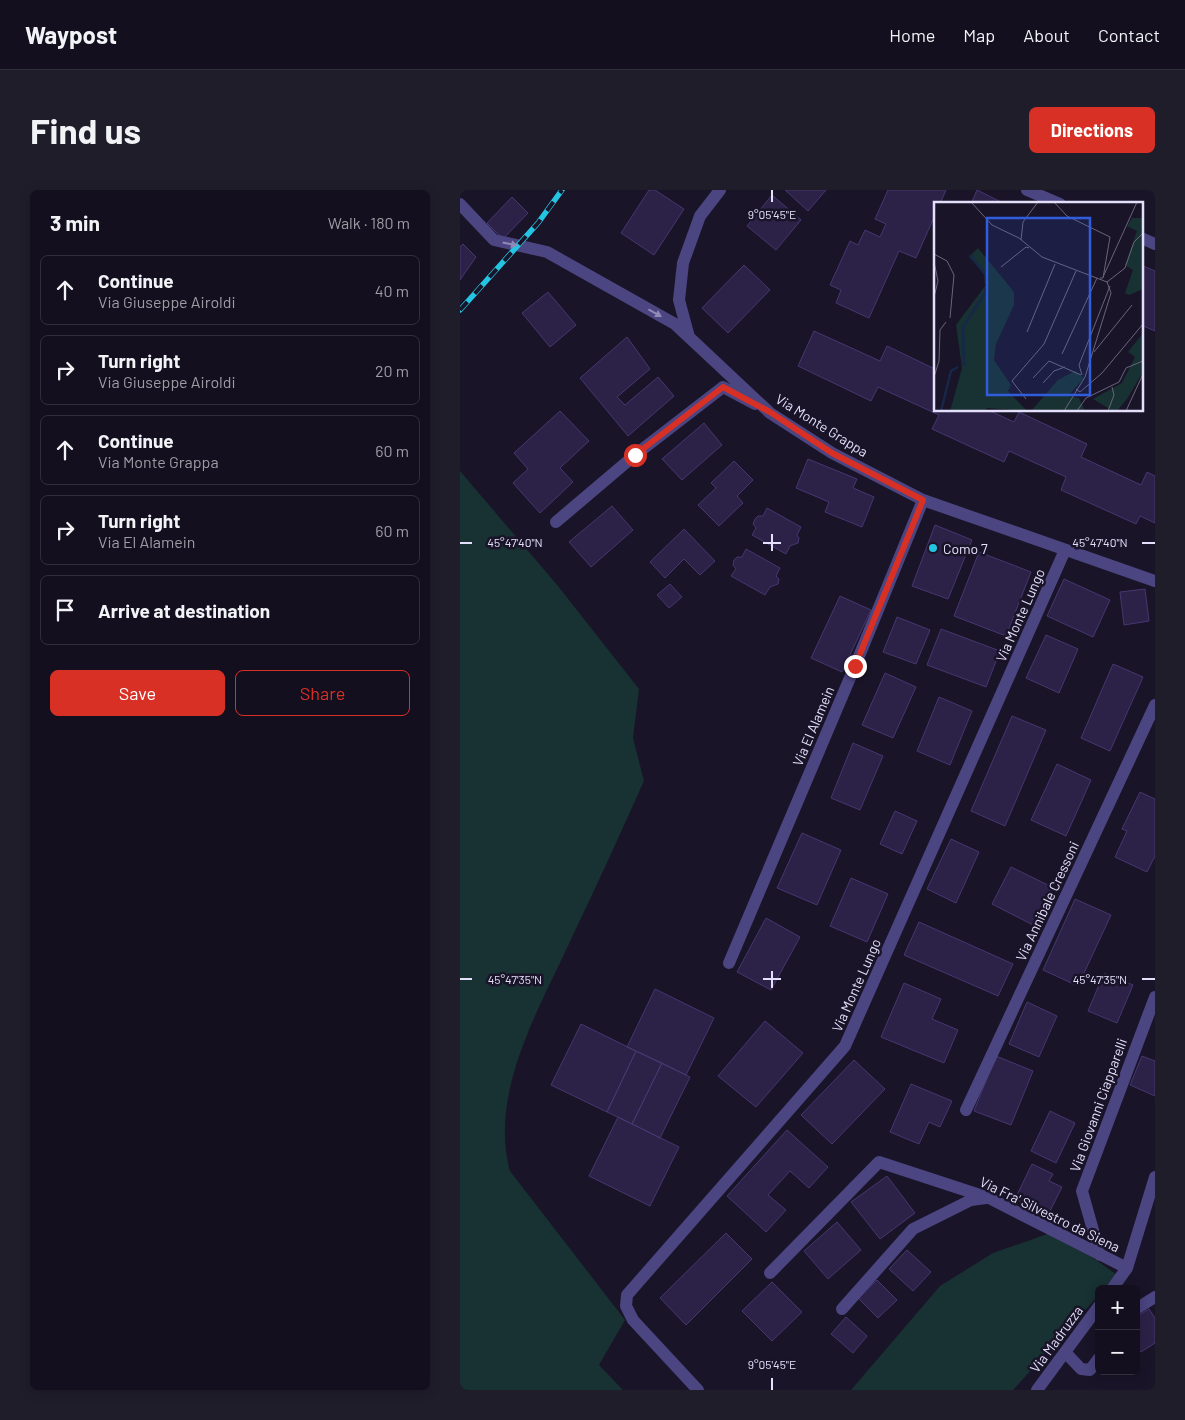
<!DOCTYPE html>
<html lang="en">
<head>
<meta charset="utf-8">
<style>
  :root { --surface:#130f1e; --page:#201d2b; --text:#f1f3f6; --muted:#9d9ca4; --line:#322f3c; --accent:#d93025 }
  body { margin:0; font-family:Barlow,sans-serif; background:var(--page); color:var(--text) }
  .controls { position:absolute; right:15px; bottom:15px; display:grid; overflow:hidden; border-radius:8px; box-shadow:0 2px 12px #0003 }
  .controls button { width:45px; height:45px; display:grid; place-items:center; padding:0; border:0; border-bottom:1px solid var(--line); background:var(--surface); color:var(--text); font:25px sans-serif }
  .stop { position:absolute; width:15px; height:15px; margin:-11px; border:4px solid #d93025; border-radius:50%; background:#fff }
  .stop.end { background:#d93025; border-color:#fff; box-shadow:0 1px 5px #0008 }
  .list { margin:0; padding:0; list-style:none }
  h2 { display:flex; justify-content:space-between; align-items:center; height:65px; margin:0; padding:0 20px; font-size:21px }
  h2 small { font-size:16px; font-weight:400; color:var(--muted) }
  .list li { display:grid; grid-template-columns:32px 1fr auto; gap:15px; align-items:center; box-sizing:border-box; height:70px; margin:0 10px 10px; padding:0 10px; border:1px solid var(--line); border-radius:8px }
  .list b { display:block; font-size:19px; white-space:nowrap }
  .list p { margin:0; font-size:16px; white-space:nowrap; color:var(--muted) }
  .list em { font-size:16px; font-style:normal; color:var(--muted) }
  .actions { display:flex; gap:10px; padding:15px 20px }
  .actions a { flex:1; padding:11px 0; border:1px solid var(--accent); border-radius:8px; text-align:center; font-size:18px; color:var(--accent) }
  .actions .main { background:var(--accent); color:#fff }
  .icon { flex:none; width:28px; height:28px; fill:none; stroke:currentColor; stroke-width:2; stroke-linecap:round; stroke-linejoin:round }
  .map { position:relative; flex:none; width:695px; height:1200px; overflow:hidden; border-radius:8px }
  header { display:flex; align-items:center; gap:30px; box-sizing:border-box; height:70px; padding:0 25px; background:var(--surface); border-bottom:1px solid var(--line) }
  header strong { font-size:24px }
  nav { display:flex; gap:28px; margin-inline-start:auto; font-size:18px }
  .intro { display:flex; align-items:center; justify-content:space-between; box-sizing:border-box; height:120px; padding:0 30px }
  h1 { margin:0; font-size:35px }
  .button { padding:12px 22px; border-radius:8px; background:var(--accent); color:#fff; font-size:18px; font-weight:700 }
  main { display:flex; gap:30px; padding:0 30px }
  aside { flex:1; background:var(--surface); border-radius:8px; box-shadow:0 2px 12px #0003 }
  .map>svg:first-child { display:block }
</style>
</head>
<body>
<header>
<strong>Waypost</strong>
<nav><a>Home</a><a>Map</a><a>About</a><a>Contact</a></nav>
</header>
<div class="intro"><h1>Find us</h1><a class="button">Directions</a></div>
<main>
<aside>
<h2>3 min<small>Walk · 180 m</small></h2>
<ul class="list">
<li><svg class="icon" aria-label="ahead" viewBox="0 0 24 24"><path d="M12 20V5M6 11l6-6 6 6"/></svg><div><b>Continue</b><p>Via Giuseppe Airoldi</p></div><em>40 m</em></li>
<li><svg class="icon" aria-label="right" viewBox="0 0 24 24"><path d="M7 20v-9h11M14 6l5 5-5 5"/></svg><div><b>Turn right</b><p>Via Giuseppe Airoldi</p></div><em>20 m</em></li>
<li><svg class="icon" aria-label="ahead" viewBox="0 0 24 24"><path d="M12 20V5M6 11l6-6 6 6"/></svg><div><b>Continue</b><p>Via Monte Grappa</p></div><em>60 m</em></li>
<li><svg class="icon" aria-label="right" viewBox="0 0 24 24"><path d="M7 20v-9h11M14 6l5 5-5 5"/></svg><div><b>Turn right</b><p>Via El Alamein</p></div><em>60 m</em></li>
<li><svg class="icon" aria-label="arrive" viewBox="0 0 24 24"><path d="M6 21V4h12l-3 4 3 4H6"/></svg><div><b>Arrive at destination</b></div></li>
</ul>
<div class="actions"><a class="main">Save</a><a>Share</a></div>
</aside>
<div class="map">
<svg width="695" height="1200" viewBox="0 0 695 1200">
  <rect width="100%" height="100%" fill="#191428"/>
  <!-- green -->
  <path fill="#183132" d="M0,281L98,396L179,499L173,548L184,591C161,642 138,693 114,743C82,814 28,901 50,981L165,1130L139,1175L163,1200H0Z
    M596,1041L657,1085L644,1099H639V1105L553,1200H391L480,1096L533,1063Z"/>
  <!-- building -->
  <path fill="#2c2247" stroke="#463770" d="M189,0H195L224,19L194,65L161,43Z
    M325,0H366L348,21Z
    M428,0H486L480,14H475V25L456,68L439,61L409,128L376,113L381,100L370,95L390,51L398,55L405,40L420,47L426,34L415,29Z
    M517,0L545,14H511Z
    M312,5L341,30L316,60L287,36Z
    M52,7L68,23L43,49L27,33Z
    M3,54L16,67L0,90V57Z
    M284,75L310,100L268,143L242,118Z
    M683,76L695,81V141L681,135V80Z
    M88,102L116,135L90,157L62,123Z
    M354,141L420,171L427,156L475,179V220H528L554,232L559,222L627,254L621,267L681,295L687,282L695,286V333L680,326L676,334L601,300L606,287L549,261L544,272L472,239L479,225L418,197L411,211L338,176Z
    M167,147L190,179L157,207L165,215L198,187L214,206L168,246L120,188Z
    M100,221L129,251L100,278L113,292L80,323L53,293L68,279L54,263Z
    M244,233L262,255L222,290L202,269Z
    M348,269L397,289L393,298L414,307L402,337L365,322L369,312L336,298Z
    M274,271L293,290L277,306L283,313L259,336L238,315L256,298L251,293Z
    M152,316L173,340L131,377L109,352Z
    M307,318L341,337L337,345L339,348L338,353L330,356L326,364L292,345L296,338L293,334L295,329L298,326H303Z
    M475,335L512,350L488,409L452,396Z
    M224,339L255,371L240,385L224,369L205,388L190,372Z
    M286,359L320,378L316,386L319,389L318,394L310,397L305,405L271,386L276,379L273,375L274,370L277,367H282Z
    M519,362L571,382L546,446L494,426Z
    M604,389L650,410L633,447L587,426Z
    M210,394L222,407L209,418L197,405Z
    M685,399L689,431L664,435L660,402Z
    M380,406L411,420L382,482L351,468Z
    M437,427L470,440L456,474L423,462Z
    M481,439L540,461L526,497L467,475Z
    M586,445L618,459L599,503L566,488Z
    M653,474L683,487L650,561L621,548Z
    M425,483L456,497L433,548L402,535Z
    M479,507L512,521L490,575L457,561Z
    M552,526L586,540L545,636L511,621Z
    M393,553L423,566L400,620L371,608Z
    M597,574L631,590L606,646L571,630Z
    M680,602L695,609V666L687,682L655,667L667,641L662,639Z
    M435,621L457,631L442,664L420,654Z
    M342,643L381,660L357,715L317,698Z
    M491,649L519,662L496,713L467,699Z
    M551,677L592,697L573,735L532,714Z
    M391,688L428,704L407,752L370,736Z
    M615,709L651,725L618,796L583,780Z
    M306,728L340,747L311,800L277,782Z
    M459,732L553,774L538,806L444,765Z
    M644,783L673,795L657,833L628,821Z
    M444,793L481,809L472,829L498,840L484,873L421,847Z
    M195,799L254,828L226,885L167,857Z
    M567,812L597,826L579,867L549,854Z
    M305,831L343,863L296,917L258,886Z
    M121,834L176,861L147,922L91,895Z
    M176,861L202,873L172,934L147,922Z
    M536,866L573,881L551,935L514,921Z
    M682,866L695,871V906L670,895Z
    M394,870L425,899L372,954L341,925Z
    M202,873L230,887L200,948L172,934Z
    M451,894L492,911L480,937L469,932L459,954L430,942Z
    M590,921L615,933L596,973L571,961Z
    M158,927L219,957L190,1016L129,986Z
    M327,940L368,977L349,998L330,981L308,1005L326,1020L306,1042L267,1006Z
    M572,974L593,984L589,991L602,997L588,1025L555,1009Z
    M427,986L455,1023L420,1049L391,1012Z
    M377,1032L401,1060L368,1089L344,1061Z
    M266,1043L292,1069L226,1135L200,1108Z
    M447,1060L471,1082L453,1101L429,1079Z
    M417,1090L437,1110L418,1128L398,1108Z
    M312,1092L342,1122L312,1151L282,1121Z
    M689,1119L695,1128V1153L681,1162L676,1155V1127Z
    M386,1127L407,1146L393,1163L371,1144Z"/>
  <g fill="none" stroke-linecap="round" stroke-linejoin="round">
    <!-- minor -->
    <path stroke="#4b4581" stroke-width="12" d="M567,0L600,14
      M0,14L34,50L87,62L215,134L310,223L372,263L463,310L695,391
      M681,48L695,54
      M229,147L219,110L223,73L240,26L260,0
      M96,332L175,265L263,197L295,214
      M269,773L395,476L463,310
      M506,920L695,515
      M640,1065L622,1001L695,807
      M310,1083L419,972L529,1008L667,1078
      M652,1099L667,1078L695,987
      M382,1119L453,1039L511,1010L526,1008
      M676,1119L695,1107
      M605,1162L621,1179L630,1180L639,1168
      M238,1200L173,1130L166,1116L167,1105L385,856L605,360
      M577,1200L639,1116"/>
    <!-- rail casing -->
    <g stroke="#23c5e3" stroke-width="5.5">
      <path id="rail" d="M0,120L78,33L102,0"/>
    </g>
    <!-- rail -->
    <use href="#rail" stroke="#191428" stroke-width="4" stroke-dasharray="11" stroke-linecap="butt"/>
  </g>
  <!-- one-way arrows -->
  <defs><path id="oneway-solid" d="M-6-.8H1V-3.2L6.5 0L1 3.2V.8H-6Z" transform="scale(1.25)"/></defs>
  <g fill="#908ab8">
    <use href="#oneway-solid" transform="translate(50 54) rotate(12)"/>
    <use href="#oneway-solid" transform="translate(195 123) rotate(29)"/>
  </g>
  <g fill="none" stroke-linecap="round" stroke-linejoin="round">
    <!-- route -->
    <path stroke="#d93025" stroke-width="6" d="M175,265L263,197L310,222L372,263L463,310L395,476"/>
  </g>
  <!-- ticks -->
  <path fill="none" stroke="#e4dffb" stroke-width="2" d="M312,0V12M312,344V361M0,353H12M303,353H321M682,353H695M312,781V798M0,789H12M303,789H321M682,789H695M312,1188V1200"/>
  <!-- markers -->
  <circle fill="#23c5e3" stroke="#191428" stroke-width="2" cx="473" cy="358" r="5"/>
  <g text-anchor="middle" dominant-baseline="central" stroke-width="5" stroke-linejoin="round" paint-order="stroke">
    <!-- street labels -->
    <g font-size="14" fill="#e4dffb" stroke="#191428">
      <text transform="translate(362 235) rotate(32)">Via Monte Grappa</text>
      <text transform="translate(560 425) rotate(-66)">Via Monte Lungo</text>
      <text transform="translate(353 536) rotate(-67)">Via El Alamein</text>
      <text transform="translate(587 711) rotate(-65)">Via Annibale Cressoni</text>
      <text transform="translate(396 795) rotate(-66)">Via Monte Lungo</text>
      <text transform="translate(638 915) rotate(-70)">Via Giovanni Ciapparelli</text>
      <text transform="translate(590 1024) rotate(26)">Via Fra' Silvestro da Siena</text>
      <text transform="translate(596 1149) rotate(-54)">Via Madruzza</text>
    </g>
    <!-- poi labels -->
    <g font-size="14" fill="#e4dffb" stroke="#191428" text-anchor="start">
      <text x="483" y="358">Como 7</text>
    </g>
  </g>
  <!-- overview -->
  <g transform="translate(474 12)">
    <rect width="209" height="209" fill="#191428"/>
    <path d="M198,16H209V87L195,93L191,91L199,68L191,63L203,29L193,24ZM44,46L80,90V103L62,142L60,158L77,183L74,189L93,209L53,206L50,209H16L28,166L22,123L51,84L50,71L35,55ZM209,131V170L193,197L183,209H179L159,197L188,181L201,155L194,150ZM141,169L150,176L134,194L145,196L151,209H97L124,178Z" fill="#183132"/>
    <path fill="none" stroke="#16274a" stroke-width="2.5" d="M30,164L29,125L52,90L53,75L36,53M7,209L17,169L24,165"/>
    <path fill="none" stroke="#6a657c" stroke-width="1" d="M37,0L58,23L85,36L108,55L173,80M120,0L133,14L176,35L169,76H166M87,38L89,20L104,0M0,52L13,59L20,73L16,116M0,60L4,79L0,95M67,65L92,45L95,46M169,75L203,0M173,80L191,66L200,40L209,31M93,130L121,62M160,150L198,103M128,152L163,76M148,173L145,163L176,84M0,175L5,159L6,128L12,120M99,176L115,159L147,173M109,181L120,169L131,165M142,187L146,190L168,171L209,122M92,197L78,179L110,142L142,69M130,209L151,175L177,91L173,80M143,209L152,196L185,180L192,166L209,159M174,209L180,193L178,185M192,209L209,172"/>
    <path fill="#315cdc" fill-opacity="0.15" stroke="#315cdc" stroke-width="2.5" d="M53,16H156V193H53Z"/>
    <rect width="209" height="209" fill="none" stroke="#e4dffb" stroke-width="2.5"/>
  </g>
  <g font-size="12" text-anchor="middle" fill="#e4dffb" stroke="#191428" stroke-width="5" stroke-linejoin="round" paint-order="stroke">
    <text x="312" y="29">9°05'45"E</text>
    <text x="55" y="357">45°47'40"N</text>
    <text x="640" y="357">45°47'40"N</text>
    <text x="55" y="794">45°47'35"N</text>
    <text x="640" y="794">45°47'35"N</text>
    <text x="312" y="1179">9°05'45"E</text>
  </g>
</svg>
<div class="controls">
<button>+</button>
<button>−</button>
</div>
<div class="stop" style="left:175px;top:265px"></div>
<div class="stop end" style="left:395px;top:476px"></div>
</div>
</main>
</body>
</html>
